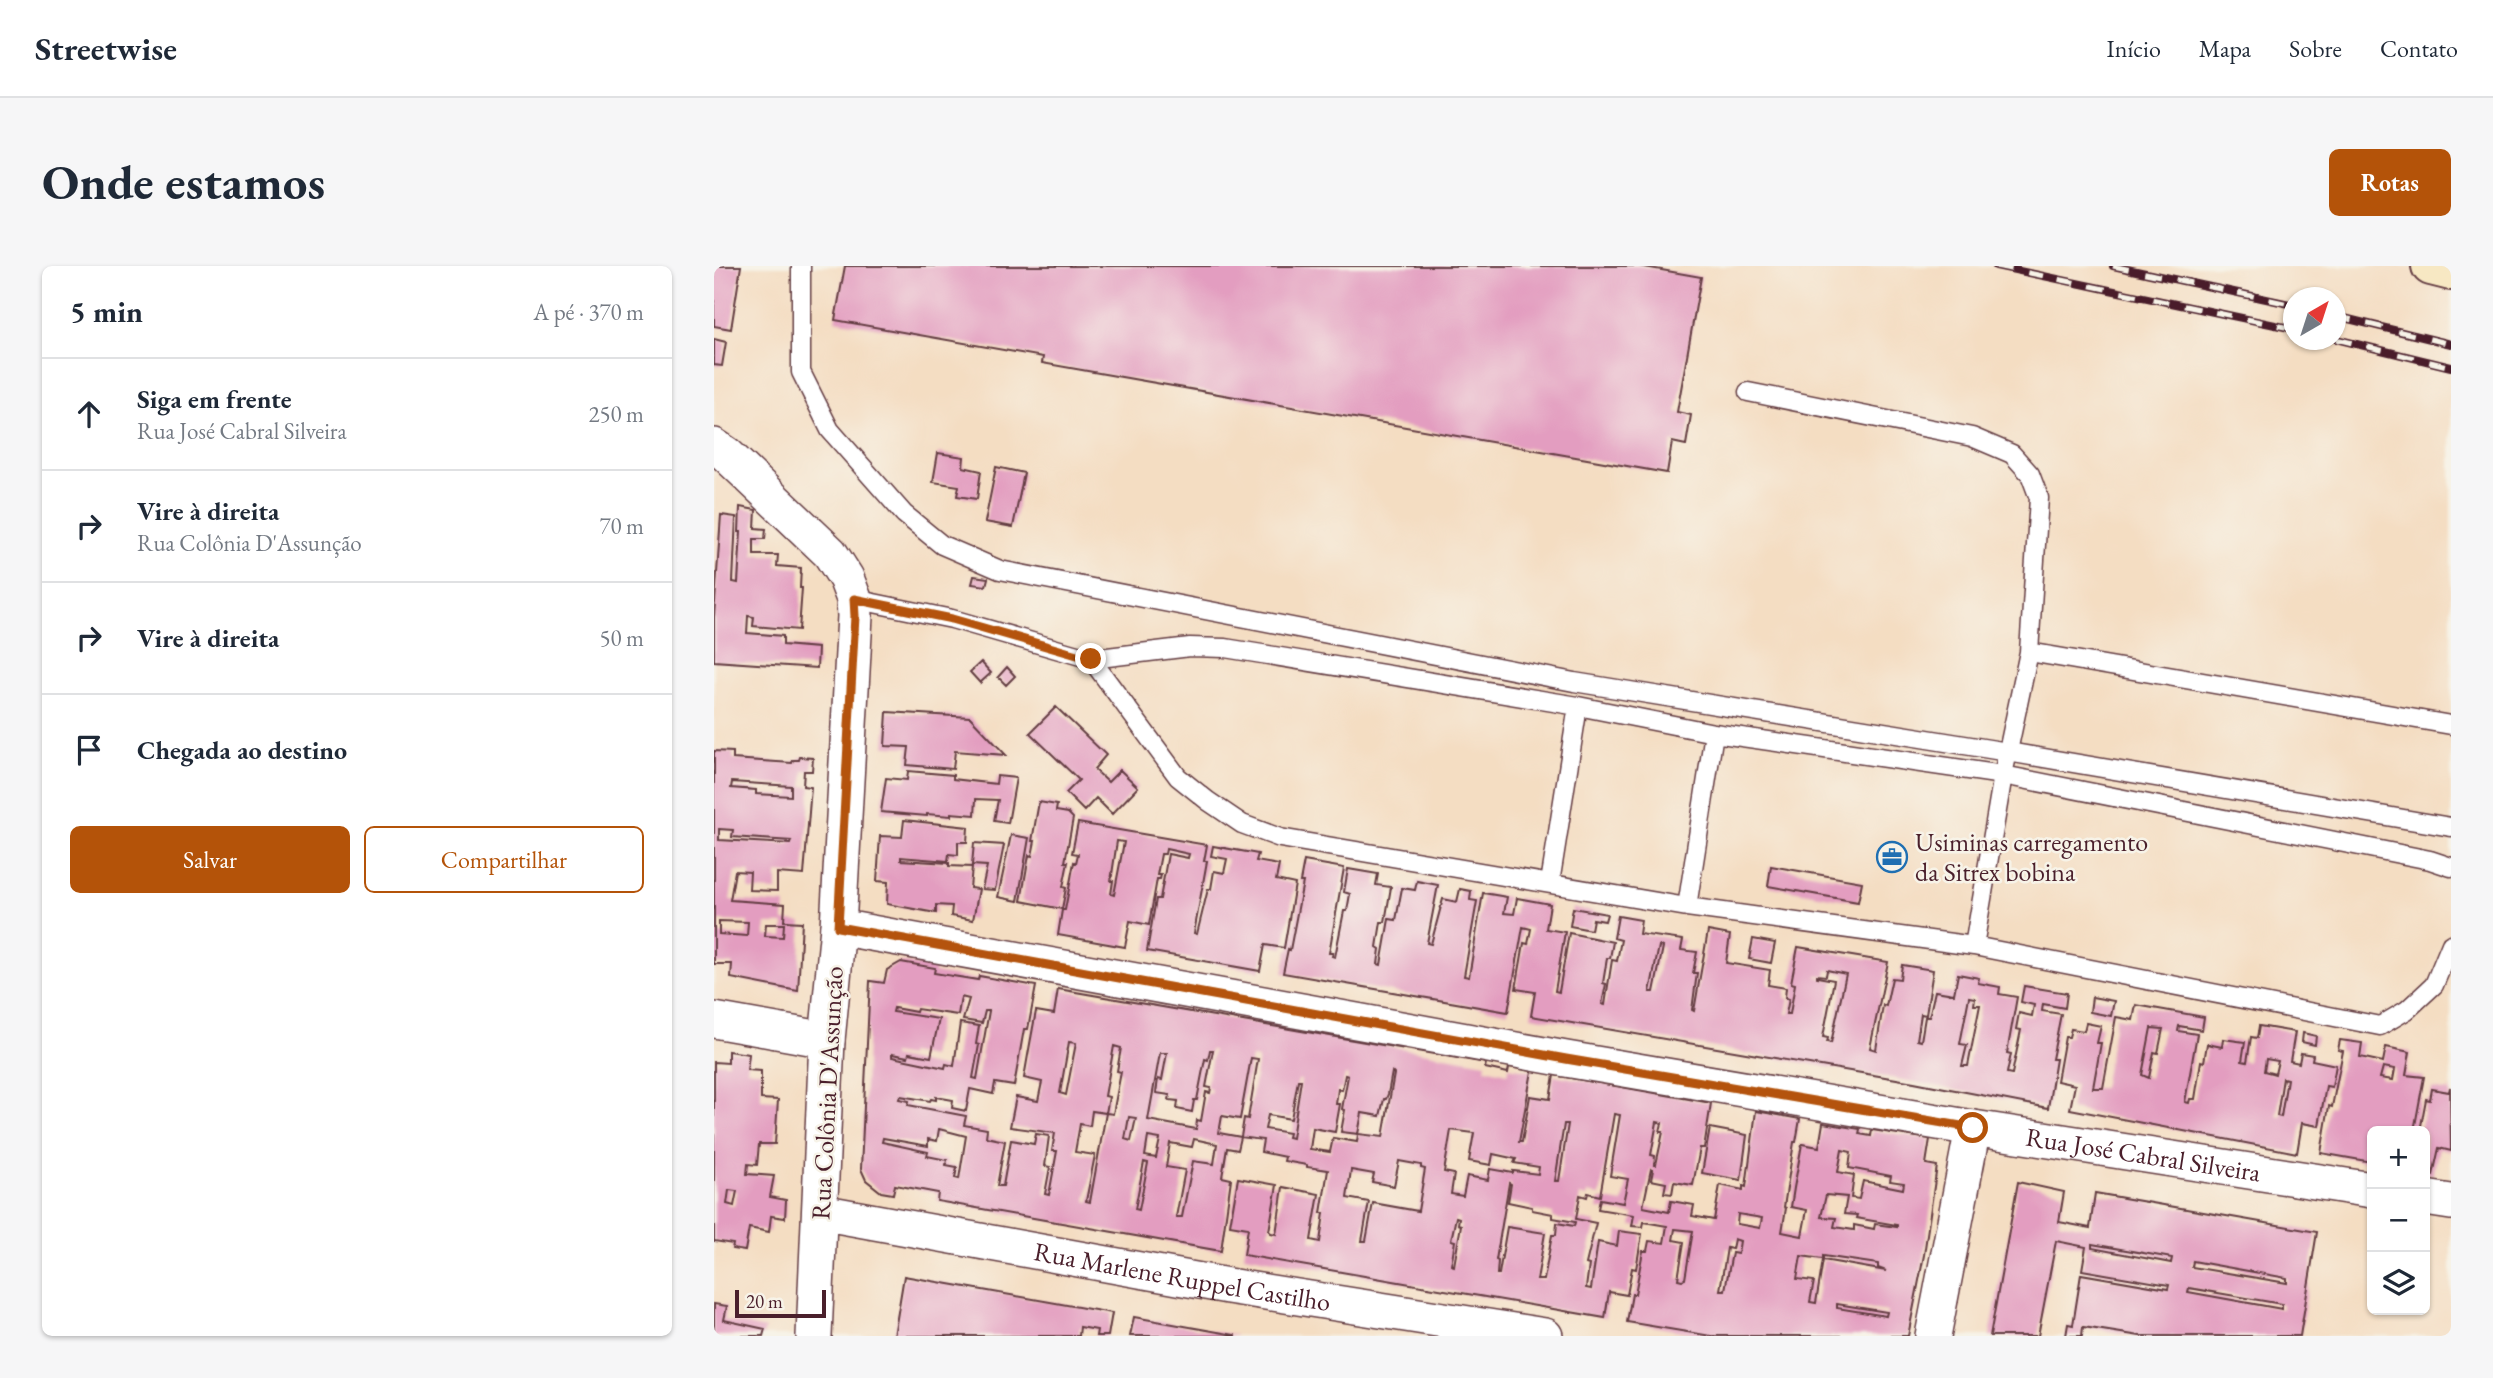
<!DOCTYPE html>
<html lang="pt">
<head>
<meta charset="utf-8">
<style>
  :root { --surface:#fff; --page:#f6f6f7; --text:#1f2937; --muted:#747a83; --line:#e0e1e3; --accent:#b45309 }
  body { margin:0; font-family:"EB Garamond",serif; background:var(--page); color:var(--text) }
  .controls { position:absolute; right:21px; bottom:21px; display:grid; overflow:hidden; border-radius:10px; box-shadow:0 2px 5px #0004 }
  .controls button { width:63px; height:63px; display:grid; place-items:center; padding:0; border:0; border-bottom:2px solid var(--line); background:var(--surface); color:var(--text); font:35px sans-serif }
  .compass { position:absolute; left:1569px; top:21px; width:63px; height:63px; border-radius:50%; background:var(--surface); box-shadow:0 2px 5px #0004; rotate:39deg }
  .scale { position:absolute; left:21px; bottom:18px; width:91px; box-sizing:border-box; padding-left:7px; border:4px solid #4a1f2b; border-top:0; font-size:19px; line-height:24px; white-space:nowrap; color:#4a1f2b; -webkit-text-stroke:5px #f7f3e8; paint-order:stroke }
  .stop { position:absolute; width:21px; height:21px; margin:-16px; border:5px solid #b45309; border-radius:50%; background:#fff }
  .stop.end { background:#b45309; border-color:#fff; box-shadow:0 2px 7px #0008 }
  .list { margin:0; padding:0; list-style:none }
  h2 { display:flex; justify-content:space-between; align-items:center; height:91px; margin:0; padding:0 28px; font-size:30px }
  h2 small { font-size:23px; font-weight:400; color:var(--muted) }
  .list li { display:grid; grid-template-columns:46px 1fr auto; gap:21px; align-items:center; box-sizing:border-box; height:112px; padding:0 28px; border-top:2px solid var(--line) }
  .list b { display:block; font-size:26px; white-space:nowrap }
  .list p { margin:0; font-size:23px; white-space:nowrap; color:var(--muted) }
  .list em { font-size:23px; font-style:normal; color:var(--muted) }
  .actions { display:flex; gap:14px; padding:21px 28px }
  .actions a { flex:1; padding:16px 0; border:2px solid var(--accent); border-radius:10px; text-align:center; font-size:24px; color:var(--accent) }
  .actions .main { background:var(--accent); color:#fff }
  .icon { flex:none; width:38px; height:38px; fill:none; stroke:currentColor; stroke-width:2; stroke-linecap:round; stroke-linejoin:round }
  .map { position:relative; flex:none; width:1737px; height:1070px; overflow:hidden; border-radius:10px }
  header { display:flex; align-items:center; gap:42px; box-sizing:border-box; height:98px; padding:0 35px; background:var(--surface); border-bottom:2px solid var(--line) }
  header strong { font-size:33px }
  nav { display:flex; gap:38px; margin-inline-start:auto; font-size:24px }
  .intro { display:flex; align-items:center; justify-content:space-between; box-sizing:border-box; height:168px; padding:0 42px }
  h1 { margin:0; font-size:49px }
  .button { padding:18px 32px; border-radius:10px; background:var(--accent); color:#fff; font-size:24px; font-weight:700 }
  main { display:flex; gap:42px; padding:0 42px }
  aside { flex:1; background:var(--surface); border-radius:10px; box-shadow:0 2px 5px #0004 }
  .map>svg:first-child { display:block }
</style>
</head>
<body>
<header>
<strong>Streetwise</strong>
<nav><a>Início</a><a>Mapa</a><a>Sobre</a><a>Contato</a></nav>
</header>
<div class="intro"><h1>Onde estamos</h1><a class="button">Rotas</a></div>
<main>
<aside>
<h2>5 min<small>A pé · 370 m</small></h2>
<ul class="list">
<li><svg class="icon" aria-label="ahead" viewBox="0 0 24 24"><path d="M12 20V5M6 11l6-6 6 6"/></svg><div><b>Siga em frente</b><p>Rua José Cabral Silveira</p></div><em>250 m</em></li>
<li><svg class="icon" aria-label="right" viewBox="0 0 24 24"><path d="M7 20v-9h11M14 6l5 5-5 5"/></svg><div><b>Vire à direita</b><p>Rua Colônia D'Assunção</p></div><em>70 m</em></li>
<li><svg class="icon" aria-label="right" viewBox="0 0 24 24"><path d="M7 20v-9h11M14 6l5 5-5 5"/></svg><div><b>Vire à direita</b></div><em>50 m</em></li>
<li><svg class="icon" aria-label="arrive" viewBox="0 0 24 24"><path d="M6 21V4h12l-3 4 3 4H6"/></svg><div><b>Chegada ao destino</b></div></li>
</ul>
<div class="actions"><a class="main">Salvar</a><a>Compartilhar</a></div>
</aside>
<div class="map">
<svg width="1737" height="1070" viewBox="0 0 1737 1070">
  <rect width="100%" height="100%" fill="#f7f3e8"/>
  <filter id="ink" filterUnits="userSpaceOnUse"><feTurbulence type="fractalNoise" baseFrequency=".0143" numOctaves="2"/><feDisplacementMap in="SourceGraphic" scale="14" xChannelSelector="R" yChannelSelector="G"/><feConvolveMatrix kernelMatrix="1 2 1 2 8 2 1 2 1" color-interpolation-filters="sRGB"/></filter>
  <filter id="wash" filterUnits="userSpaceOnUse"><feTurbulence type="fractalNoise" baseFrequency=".00686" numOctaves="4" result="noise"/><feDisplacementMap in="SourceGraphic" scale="28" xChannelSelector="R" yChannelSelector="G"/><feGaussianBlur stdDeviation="1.57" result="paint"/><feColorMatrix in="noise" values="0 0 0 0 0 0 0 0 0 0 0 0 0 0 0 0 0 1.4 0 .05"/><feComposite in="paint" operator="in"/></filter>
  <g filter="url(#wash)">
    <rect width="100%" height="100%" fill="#f4ddc2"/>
    <g id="blocks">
      <!-- building -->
      <path fill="#e39dc0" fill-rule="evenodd" d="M0,0H27L17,63L0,60Z
        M131,0H925L987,11L963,146L977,149L972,179L958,176L953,207L328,97L329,91L121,54Z
        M0,73L12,76L8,100L0,99Z
        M224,187L250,191L249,201L267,205L263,233L243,230L245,220L219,216Z
        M282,201L310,207L299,261L271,256Z
        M26,241L42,244L41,262L52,263L51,273H40V289H64L63,300L87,302L86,322H88L85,364L39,360L40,351L34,350L33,367L69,370V379L104,382L103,402L0,395V351L7,249L22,251L19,316L24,317L27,266H25Z
        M260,310L274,312L272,320L258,318Z
        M267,396L277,407L266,417L256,406Z
        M293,401L301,410L292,419L284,411Z
        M342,441L392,489L380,503L394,516L406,504L424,521L398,548L382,532L370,545L352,527L365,514L316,467Z
        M173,446L256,451L292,489L241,485L239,503L193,499L195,481L171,480Z
        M0,485L19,486V493L78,497L79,494H85L86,491L99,492L98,505H90L89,520L97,521L90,609L63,607V625L35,624L36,606L21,605L16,634L71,638L70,655L88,656L84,725L17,712L18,698H0ZM18,516L77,520V530L42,528V524L17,522ZM5,563L19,564L18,571L77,575L76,578L5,574ZM5,655L34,656L33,670L5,668ZM52,658H70L69,671L51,670Z
        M194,505L239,509V513L282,518L283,510L302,512L294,557L280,555L284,534L262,533L261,549L237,547V550L213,548V550L167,546L172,512L193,514Z
        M325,536L343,539L342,545L354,547L359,552L351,596H354L349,621L352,622L348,643L307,635L315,589L318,590L321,575H318Z
        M190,554L254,561L253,576H244V589L235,588L234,595L187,591V594L235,597V600L258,601L256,622L265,623L259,654L237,650L238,640L222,639V647L173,638L174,616L163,615L166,570L188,571Z
        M364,557L493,579L490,595H493L480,667L483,668L494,623H497L500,605L510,607L513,593L497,590L499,580L544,588L542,595L565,599L562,614L581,618L570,682L551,679L546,705L433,685L442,633H446L454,588L474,592L475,588L452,583L451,588H447L443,609H447L446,613H443L435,659L416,655L411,681L344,669L348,644H351L360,596L362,597L364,588L358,587ZM403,575L410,576L400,629L397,628L399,615H397Z
        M297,569L315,572L304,635L284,631Z
        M260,577L290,579L281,624L268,623L273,600L258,599Z
        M590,595L630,602L615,687H619L618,690L621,691L630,645H633L636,628L630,626L634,603L664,608L662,619L677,621L671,656H667L663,681L666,683L664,698L667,699L675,653L682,654L688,622L701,624L703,615L724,619L713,677L717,678L729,633L743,636L746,623L757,625L756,634L763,635L750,710L755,711L769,627L793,631L790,647L800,648L803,632L836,638L832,663L851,666L841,725L845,726L855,667L899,676L896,692H893L889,717L892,718L888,738L891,739L898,694L903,695L907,674L900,672L904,650L927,654L925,668L969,674L967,684L983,686L979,707H983L978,744L980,745L994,665L1016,669L1012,697L1056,704L1054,719L1072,722L1071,732L1075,733L1072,748H1076L1081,718L1077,717L1084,681L1174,696L1156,782L1162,784L1169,739L1172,740L1178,712L1186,713L1188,699L1219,704L1212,749L1207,748L1203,774L1207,775L1211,751H1215L1221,725L1240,728L1244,708L1265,712L1264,717L1286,721L1285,728L1303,731L1293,787L1297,788L1293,807L1298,808L1307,764L1302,763L1305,747L1318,750L1320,739L1307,736L1310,720L1353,727L1351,742L1329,738L1328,745L1347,748L1338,793H1342L1334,842L1200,816L817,750L821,726L802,723L810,677L814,678L817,663L809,661L794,746L569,707L574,683L576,684L589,616H586ZM945,680L949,681L940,726H936ZM1113,704L1132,708L1117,777L1113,776L1114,772L1109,771L1120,714L1103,711V709L1112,710ZM1255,731L1261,732L1260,739H1266L1254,800H1248L1253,779L1246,778Z
        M1057,600L1148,616L1144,636L1054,620Z
        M859,642L893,648L891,655L879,653L877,664L856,660Z
        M1039,673L1061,677L1057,697L1035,693Z
        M187,696L221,702L220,707L264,714L265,710L322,720L314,763H310L300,820L281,817L279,828L256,823L252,845L238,842L239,834L222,831V834L217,833L216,835L186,830L185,833L195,835L194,839L252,850L250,859L273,863L272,871L291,875L283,920H289L297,874L320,878L322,868L335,870L331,900L336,901L331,928L335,929L343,885H338L341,867L296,861L302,831L324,835L328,816L310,812L314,789L322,745L340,748L344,723L772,797L771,802L794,807L795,801L818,805L805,876H808L816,830L836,833L840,809L997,837L990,882H986L979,919L960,916L958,928L950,927L952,917L937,914L939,904L937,903L929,941L955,946L957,935L980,939L978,950L1000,954L1006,919L1029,924V920L1032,921L1042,845L1086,853L1082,876H1080L1070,941L1072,942L1068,966L1088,970L1093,944L1077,941L1080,922L1088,878L1105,881L1109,857L1146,863L1145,868L1157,870L1158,864L1216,873L1212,898L1223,900L1210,989L1194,1070H997L913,1056L918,1028H921L929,985H933L935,975L950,977L953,960L930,956L929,961L918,960L920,949L884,943L886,933L909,937L914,913L896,910L906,849L900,848L886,930L874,927L873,931L866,929L862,953L882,957L872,998L875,999L872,1022L877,1023L884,976L903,980L905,965L928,968L922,1003L918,1002L913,1029L895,1026L891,1052L530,989L534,962L516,959L524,912L563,919L555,965L557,967L562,968L569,921L605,928L597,974L606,976L610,947H607L614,904L593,901V899L570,895L571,891L547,886L549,874L527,871L524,884L513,882L508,911L517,913L507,985L223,935L224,927L181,919L179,928L167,926L152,914L147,903L156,715L170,717L173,704ZM247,731L255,733L249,754L268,757L271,745H275L263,813L259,812L265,779L262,778L265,760L246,757L240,800L232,798L231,802L178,791V788L194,791L195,787L217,791L225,753L179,746L180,742L202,746L203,743L244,749ZM355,776L362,777L352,829L346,827ZM400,780L407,782L403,805L407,806L399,848L392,847L376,936L372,935L381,889L361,886L366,858L376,860L378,845L392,847L395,831L391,830ZM496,784H499L492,821L497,822L496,827L492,826L487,855L483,854L482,863L434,854L446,787H453L448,814L444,813L442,827L456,829L455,834L464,835L463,843L478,846L480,834H483L491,793L494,794ZM537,792L544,793L534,853L530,852L527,871L505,867L508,850L526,853ZM678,806L680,808L669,871L644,868L648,847L666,850L670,833H672L674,828ZM631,809L634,810L628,843L631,844L627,866L644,868L643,876L619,872L616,886L596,883L599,862L621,866L626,838H622L624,823L628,824ZM584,814H587L578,872L574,871L575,867L551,863L554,849L577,853ZM415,851L422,852L417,875L411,873ZM943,856L948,857L946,866H949L942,899H940L941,890L937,889ZM850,858H854L845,915H841ZM225,863L252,870L245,913L241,912L243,901L232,899L233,894L213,890L214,886L168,876L169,872L214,880V873L223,875ZM737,864L760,867L755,895L777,899L779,888L802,893L800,897L825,901L824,908L799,905V907L776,903L774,914L753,910L749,930L737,928L740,908L730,906ZM434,871L446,873L442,892L431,890ZM480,873L503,878L500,898L479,895L468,951H462L471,904L452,901L456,877L478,881ZM1128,884L1137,886L1135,902L1177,910L1176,915L1190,917L1189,923L1149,915L1145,933L1137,932L1140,909L1124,906ZM685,895L707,899V902L711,903L704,945L659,937L652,975H648L655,936L633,932L637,904L660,908L658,916L680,920ZM430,896L434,897L425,944L421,943ZM795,917L797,918L794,936L818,941V944L839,948V952L861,956L860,960L843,957L842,969H838L830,1014H823L831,967L793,961L785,1008H783L784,995L782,994ZM1112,929L1133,931L1130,948L1143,949L1142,952L1183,959V961L1161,958L1160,963L1140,959V964L1120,961L1122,952L1107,951ZM1024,948L1048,952L1046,962L1023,958ZM742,951L745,952L744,958L747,959L740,1000L737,999L741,975L737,974ZM961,963L979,965L971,1013L968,1014L964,1013L970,976L959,974ZM1020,973L1026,975L1024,988L1018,987L1011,1024H1006L1013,982L1018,983ZM1087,990L1109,993V990L1164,998V1002L1172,1005L1109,994L1102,1037L1096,1036L1100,1015L1083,1013ZM1123,1038L1173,1046L1172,1050L1123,1042Z
        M1378,731L1400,735L1397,750L1376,746Z
        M1422,739L1490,751L1488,764L1465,760L1464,765L1483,768L1471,836L1475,837L1476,833H1481L1487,795L1490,796L1493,778L1508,781L1509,773L1531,776L1528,795L1533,796L1537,771L1543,772L1545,760L1581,766L1576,795L1585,797L1587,787L1599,789L1598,794L1622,799L1618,821L1612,820L1605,860L1588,857L1583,887L1356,843L1361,819L1343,815L1351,771H1355L1357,763L1370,765L1372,757L1387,760L1383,777H1387L1379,822H1389L1402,751L1419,754ZM1437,762L1449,763L1444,787L1440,786L1435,812L1428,809ZM1552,793L1564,795L1561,808L1550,805ZM1569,812L1573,813L1567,851L1563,850Z
        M1589,767L1602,770L1601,779L1588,776Z
        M1626,774L1648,777L1646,791L1669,796L1672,781L1696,786L1692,809L1710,811L1700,865H1658V896L1607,887L1615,840L1618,841L1629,785L1624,784ZM1669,801L1681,803L1679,814L1666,812Z
        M14,785L35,788L33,804L47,805V833L64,834L61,878H45L43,899L34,898L33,908L60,910L56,931L72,934L71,952L57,950L55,966L35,962L31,985L18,983L19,978L0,975V796L14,797ZM15,924L23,925L20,940L13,938Z
        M1736,821L1737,885L1725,882L1719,909L1711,907V865H1706L1712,833L1716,834L1718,823L1735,826Z
        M996,862L1033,869L1027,914L988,907Z
        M1304,916L1350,926L1345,956L1376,962L1381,927L1603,966L1586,1070H1426L1369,1061L1368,1070H1352L1354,1058L1359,1059L1367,1008L1454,1023L1455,1019L1368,1004L1372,981L1342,975L1324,1070H1276ZM1378,978L1458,992L1457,997L1378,982ZM1479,995L1573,1012V1017L1478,1001ZM1475,1022L1568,1038V1043L1474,1026Z
        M190,1010L398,1047L394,1070H382L383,1064L366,1061L365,1070H180Z
        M0,1038L13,1040L10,1054L51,1063L49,1070H0Z
        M420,1051L521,1069V1070H416Z"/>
    </g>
  </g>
  <g filter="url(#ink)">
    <use href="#blocks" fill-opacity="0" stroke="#643c42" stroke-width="2"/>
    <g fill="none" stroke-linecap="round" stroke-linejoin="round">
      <!-- lane casing -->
      <g stroke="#643c42" stroke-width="21">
        <path id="lane" d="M87,0V106L116,164L190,248L228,279L286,304L860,416L1294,486L1737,561
          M1034,126L1258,171L1298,188L1316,208L1325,232L1315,386L1289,509L1260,680
          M140,333L238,353L377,393L464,511L494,535L528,558L566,572L973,641L1260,680L1666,760L1693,744L1720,719L1737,678
          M1315,386L1737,459
          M377,393L476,381L511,382L548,388L864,440L1000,467L1289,509L1716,594L1737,601
          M836,617L864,440
          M973,641L1000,467"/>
      </g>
      <!-- street casing -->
      <g stroke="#643c42" stroke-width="38">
        <g id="street">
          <path d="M0,180L12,188L116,287L132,312L140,333L141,350L124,661L113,774L100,1070"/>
          <path id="s1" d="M124,661L852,793L1259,862L1658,924"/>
          <path d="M0,754L113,774"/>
          <path d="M1711,932L1737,936"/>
          <path id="s2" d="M106,946L514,1020L831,1070"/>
          <path d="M1219,1070L1259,862"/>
        </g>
      </g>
      <!-- secondary casing -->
      <g stroke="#643c42" stroke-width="42">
        <path id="secondary" d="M1717,0L1737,5"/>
      </g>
      <!-- lane -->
      <use href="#lane" stroke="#fff" stroke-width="18"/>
      <!-- street -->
      <use href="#street" stroke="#fff" stroke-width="35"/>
      <!-- secondary -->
      <use href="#secondary" stroke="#f7e8c3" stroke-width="38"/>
      <!-- rail casing -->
      <g stroke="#4a1f2b" stroke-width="8">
        <path id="rail" d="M1282,0L1580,63
          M1399,0L1580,39
          M1622,50L1737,78
          M1622,73L1737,101"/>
      </g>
      <!-- rail -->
      <use href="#rail" stroke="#f7f3e8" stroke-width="5" stroke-dasharray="16" stroke-linecap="butt"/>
    </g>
  </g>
  <g fill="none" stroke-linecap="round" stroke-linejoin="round" filter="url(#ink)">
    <!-- route -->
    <path stroke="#b45309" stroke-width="9" d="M377,393L238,353L140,333L141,350L124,661L852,793L1259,862"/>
  </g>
  <!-- icons -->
  <defs>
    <g id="office-ring" transform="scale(1.575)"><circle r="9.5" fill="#f7f3e8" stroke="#1f6fb2" stroke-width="1.5"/><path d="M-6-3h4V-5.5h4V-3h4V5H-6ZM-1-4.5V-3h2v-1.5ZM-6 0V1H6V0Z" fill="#1f6fb2"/></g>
  </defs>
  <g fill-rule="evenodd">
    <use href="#office-ring" x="1178" y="591"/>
  </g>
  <g text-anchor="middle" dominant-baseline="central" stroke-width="5" stroke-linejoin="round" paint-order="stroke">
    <!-- poi labels -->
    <g font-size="26" fill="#4a1f2b" stroke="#f7f3e8" text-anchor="start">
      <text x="1201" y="576">Usiminas carregamento<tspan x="1201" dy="30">da Sitrex bobina</tspan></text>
    </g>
    <!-- street labels -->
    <g font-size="26" fill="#4a1f2b" stroke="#f7f3e8">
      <text transform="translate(113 827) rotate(-87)">Rua Colônia D'Assunção</text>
      <text stroke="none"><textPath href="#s1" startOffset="1325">Rua José Cabral Silveira</textPath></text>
      <text stroke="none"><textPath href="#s2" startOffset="368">Rua Marlene Ruppel Castilho</textPath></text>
    </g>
  </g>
</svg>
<div class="controls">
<button>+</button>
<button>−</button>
<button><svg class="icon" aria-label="layers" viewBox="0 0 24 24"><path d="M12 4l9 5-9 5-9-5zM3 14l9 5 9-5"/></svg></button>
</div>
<svg class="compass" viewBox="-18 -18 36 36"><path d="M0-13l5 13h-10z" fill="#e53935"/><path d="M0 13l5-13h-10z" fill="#747a83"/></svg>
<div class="scale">20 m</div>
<div class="stop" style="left:1259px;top:862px"></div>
<div class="stop end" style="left:377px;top:393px"></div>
</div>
</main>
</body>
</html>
